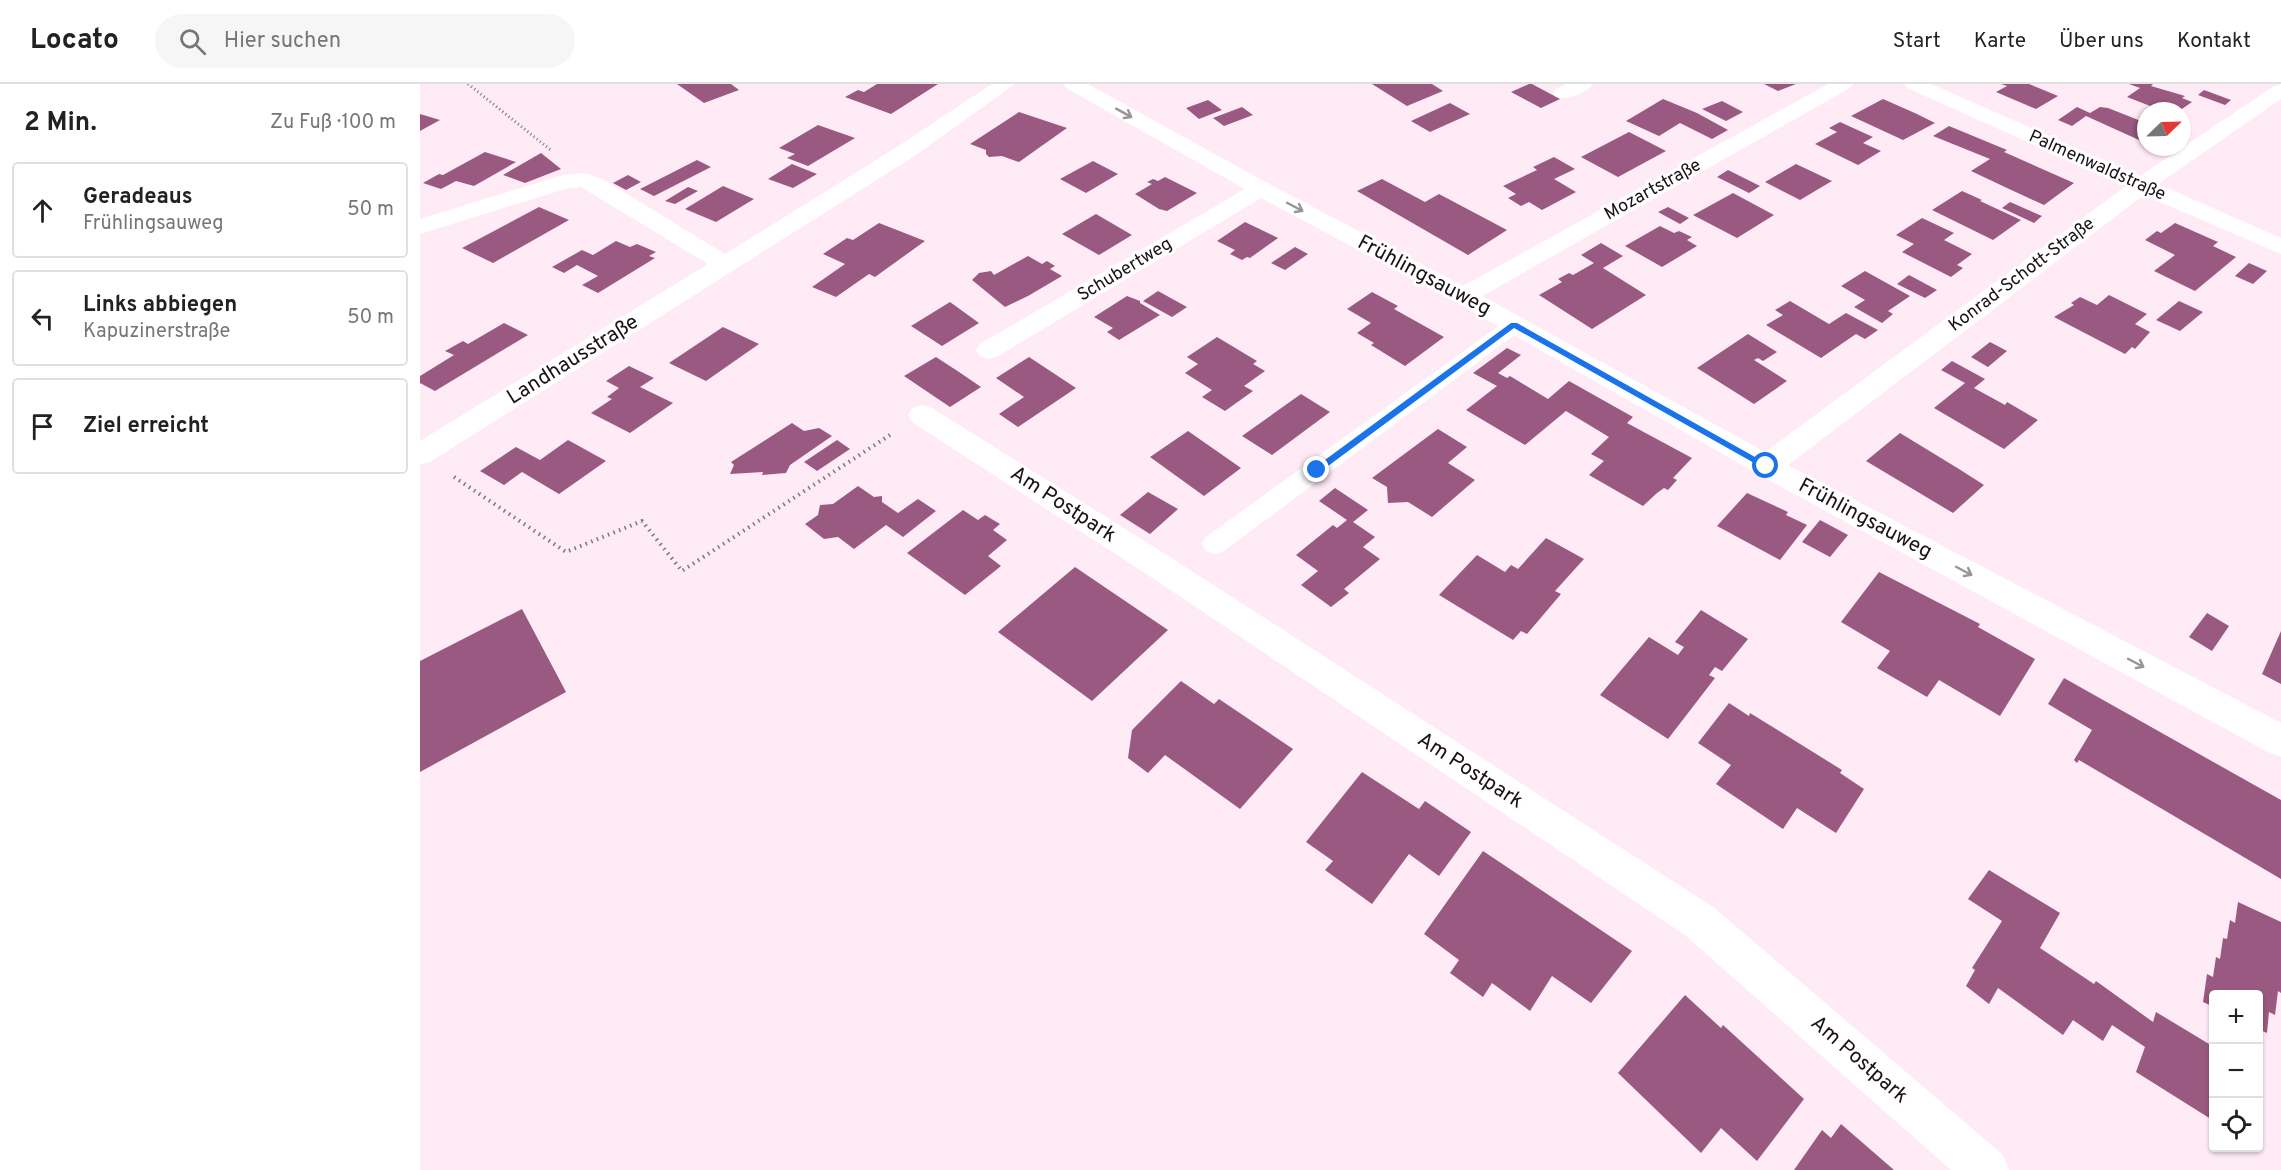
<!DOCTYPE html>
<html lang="de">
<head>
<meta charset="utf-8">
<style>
  :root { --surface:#fff; --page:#f6f6f6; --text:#222; --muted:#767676; --line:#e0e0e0 }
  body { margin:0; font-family:Overpass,sans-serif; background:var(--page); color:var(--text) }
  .controls { position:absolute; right:18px; bottom:18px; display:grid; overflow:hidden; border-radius:6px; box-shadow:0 2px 4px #0004 }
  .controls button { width:54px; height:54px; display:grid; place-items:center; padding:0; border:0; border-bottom:2px solid var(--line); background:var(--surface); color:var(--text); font:30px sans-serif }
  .compass { position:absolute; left:1717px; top:18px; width:54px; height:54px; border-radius:50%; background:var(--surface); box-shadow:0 2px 4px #0004; rotate:67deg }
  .stop { position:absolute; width:18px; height:18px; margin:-14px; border:4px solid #1a73e8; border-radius:50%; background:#fff }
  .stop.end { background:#1a73e8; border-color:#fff; box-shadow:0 2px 6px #0008 }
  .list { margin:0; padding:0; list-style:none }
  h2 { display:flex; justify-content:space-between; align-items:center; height:78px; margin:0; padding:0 24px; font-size:26px }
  h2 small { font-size:20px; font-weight:400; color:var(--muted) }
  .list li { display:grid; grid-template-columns:39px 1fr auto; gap:18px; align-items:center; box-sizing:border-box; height:96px; margin:0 12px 12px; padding:0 12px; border:2px solid var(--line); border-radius:6px }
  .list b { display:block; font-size:22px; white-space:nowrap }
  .list p { margin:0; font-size:20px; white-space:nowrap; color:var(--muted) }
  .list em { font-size:20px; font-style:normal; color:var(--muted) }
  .icon { flex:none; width:33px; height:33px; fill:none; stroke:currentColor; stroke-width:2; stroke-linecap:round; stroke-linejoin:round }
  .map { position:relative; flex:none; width:1861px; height:1086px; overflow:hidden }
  header { display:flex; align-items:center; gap:36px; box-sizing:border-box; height:84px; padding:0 30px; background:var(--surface); border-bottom:2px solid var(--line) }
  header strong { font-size:28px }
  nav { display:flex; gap:33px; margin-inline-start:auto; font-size:21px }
  .search { width:420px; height:54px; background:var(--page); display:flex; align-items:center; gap:15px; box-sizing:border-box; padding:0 21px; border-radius:33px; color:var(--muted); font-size:22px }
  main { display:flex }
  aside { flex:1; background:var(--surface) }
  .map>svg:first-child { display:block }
</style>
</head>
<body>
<header>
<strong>Locato</strong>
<div class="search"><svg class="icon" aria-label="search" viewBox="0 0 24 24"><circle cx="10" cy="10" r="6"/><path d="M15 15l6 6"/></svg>Hier suchen</div>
<nav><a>Start</a><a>Karte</a><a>Über uns</a><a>Kontakt</a></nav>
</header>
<main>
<aside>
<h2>2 Min.<small>Zu Fuß · 100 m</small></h2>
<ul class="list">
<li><svg class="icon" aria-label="ahead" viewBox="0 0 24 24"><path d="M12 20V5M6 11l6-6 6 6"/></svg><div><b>Geradeaus</b><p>Frühlingsauweg</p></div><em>50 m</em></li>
<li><svg class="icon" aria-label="left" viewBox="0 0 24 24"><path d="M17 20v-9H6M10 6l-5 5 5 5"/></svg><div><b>Links abbiegen</b><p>Kapuzinerstraße</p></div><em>50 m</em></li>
<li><svg class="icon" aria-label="arrive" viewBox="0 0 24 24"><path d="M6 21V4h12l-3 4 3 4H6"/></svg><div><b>Ziel erreicht</b></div></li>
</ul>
</aside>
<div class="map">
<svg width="1861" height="1086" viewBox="0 0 1861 1086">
  <rect width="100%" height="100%" fill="#ffebf6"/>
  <!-- building -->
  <path fill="#9a5981" d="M257,0H311L319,6L284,19Z
    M457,0H518L471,30L425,13L438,6L444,8Z
    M952,0H1012L1023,7L987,22Z
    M1109,0H1112L1140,15L1121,24L1091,8Z
    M1344,0H1376L1358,7Z
    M1581,0H1609L1638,12L1616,25L1576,8L1587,2Z
    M1709,0H1733L1731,2L1765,12L1762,14L1772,18L1759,27H1743L1707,13L1720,4Z
    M1784,6L1811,16L1805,21L1778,11Z
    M1243,15L1277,29L1308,46L1292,55L1260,39L1239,52L1206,37Z
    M1463,15L1497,30L1515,39L1483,56L1431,32Z
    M788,16L802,26L779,35L766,24Z
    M1302,17L1323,28L1306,37L1282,25Z
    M1030,19L1050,30L1010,48L991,37Z
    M822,23L833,31L804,42L793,34Z
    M1657,23L1670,29L1680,23L1688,24L1726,39V50L1719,56L1666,32L1652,42L1638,36Z
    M599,28L647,44L599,78L582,72L569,73L566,70V66L550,60Z
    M0,30L20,36L0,47Z
    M1420,38L1453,53L1443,59L1461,67L1438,81L1395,60L1417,48L1409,44Z
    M398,41L435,54L388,82L367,74L375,70L359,64Z
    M1529,42L1587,66L1584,68L1654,99L1624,121L1587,104L1551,87L1570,75L1513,52Z
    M1209,48L1246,67L1198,93L1161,73Z
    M65,68L96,78L54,102L36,97L21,105L3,99L19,90L23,91Z
    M121,69L141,85L105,99L83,91Z
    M1134,73L1155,85L1134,95L1156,108L1122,126L1109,118L1101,122L1088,114L1096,110L1083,102L1117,86L1113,83Z
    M277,76L291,83L234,112L220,105Z
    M673,77L698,90L666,109L640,95Z
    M372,80L397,90L373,104L348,95Z
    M1376,80L1412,97L1380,116L1345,98Z
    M1308,86L1340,102L1329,109L1297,93Z
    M208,91L221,98L206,106L193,99Z
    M745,93L777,109L747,127L739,125L715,110L732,100L727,98L733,95L738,97Z
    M962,95L1005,118L1019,110L1087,146L1048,171L937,107Z
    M303,102L334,115L296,138L265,125Z
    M268,103L278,107L255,120L245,117Z
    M1542,107L1562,116L1560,117L1601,136L1573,156L1512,126Z
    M1313,109L1354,131L1317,154L1273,131Z
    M1590,118L1622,132L1614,139L1582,124Z
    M119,123L149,136L73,179L42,164Z
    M1248,123L1269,134L1260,140L1238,128Z
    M676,130L712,151L679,171L642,150Z
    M1502,134L1534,149L1524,156L1552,170L1537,181L1543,184L1531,193L1482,168L1494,160L1476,151Z
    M825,138L858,154L830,174L827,173L822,176L810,170L815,166L797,157Z
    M459,139L505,157L455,193L449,190L416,213L392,203L425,180L403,170L427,154L433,156Z
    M1755,139L1798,158L1793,162L1816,173L1775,207L1734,187L1755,171L1725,156L1737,147L1741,149Z
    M1240,142L1254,149L1259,147L1272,153L1267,156L1277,162L1242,183L1205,162Z
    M196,157L210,163L217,160L236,168L229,172L235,174L178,209L162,201L178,192L157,181L144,189L132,183L162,166L173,171Z
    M1181,159L1203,172L1183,184L1226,211L1172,245L1119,211L1142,198L1138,195L1149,189L1153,191L1174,179L1161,171Z
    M875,163L888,170L865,186L851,179Z
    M608,172L622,180L627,177L635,182L630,185L642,192L608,212L585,223L552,196L559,189L571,187L574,191Z
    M1829,179L1847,187L1833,200L1815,192Z
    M1445,187L1490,212L1468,227L1473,230L1462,239L1434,223L1445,216L1421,202Z
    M1489,191L1517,206L1505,214L1477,200Z
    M738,207L767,223L752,233L723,217Z
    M952,208L978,222L974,225L1024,253L985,282L951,261L954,259L937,249L951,239L927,225Z
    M1689,211L1727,230L1715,240L1730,248L1715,265L1712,263L1705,270L1634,233L1654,221L1651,219L1660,213L1677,221Z
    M707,212L720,217V219L740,231L699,256L687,248L693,244L674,233Z
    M1370,217L1409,240L1426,229L1458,246L1445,255L1436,250L1401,274L1346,241L1363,231L1355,226Z
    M1759,217L1783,228L1760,247L1736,236Z
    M530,218L559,239L522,262L491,242Z
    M84,239L108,251L15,307L0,299V292L34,271L25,267L43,257L48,260Z
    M303,243L339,260L286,297L249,279Z
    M1328,250L1357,268L1343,277L1338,274L1334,276L1367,297L1334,320L1277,284Z
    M797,253L837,277L833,280L845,287L824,302L833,307L805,327L782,313L792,306L765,289L778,280L767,273Z
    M1570,258L1587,267L1568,283L1551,273Z
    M1087,264L1101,271L1078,289L1087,294L1090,292L1128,315L1149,297L1213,333L1207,339L1272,374L1253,394L1257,396L1248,406L1244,404L1237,409L1223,422L1169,391L1184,377L1171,370L1189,353L1146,327L1105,361L1046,326L1077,302L1053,289Z
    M516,273L539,288L561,303L530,323L484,292Z
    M609,273L656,304L598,343L579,330L604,313L576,294Z
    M1532,277L1565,295L1554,304L1585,321L1587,318L1618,336L1584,365L1514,324L1545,299L1521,286Z
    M209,282L234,294L220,303L253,319L210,349L171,329L192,315L187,313L199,304L186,297Z
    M881,310L910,328L852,371L822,352Z
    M372,339L384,347L399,344L412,352L370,381L366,389L342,391L343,388L310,390L314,381L311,378Z
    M1018,345L1047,363L1028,379L1055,396L1012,433L988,418L968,419L967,403L952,394Z
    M768,347L821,384L784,412L730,373Z
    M1480,349L1539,385L1564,401L1533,429L1446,377Z
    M148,356L186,377L139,410L102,388L84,401L60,387L96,363L120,376Z
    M417,356L430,365L397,387L384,378Z
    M438,402L454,413L462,412V418L478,429L498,415L516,427L483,453L466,441L434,465L418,453L404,455L385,440L398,431L400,421L413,420Z
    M915,404L948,426L933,438L955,453L943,463L960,475L924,505L929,509L911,523L881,501L898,487L876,471L913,441L917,444L927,436L899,417Z
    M728,408L758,425L730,450L700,431Z
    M1327,409L1368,428L1366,431L1387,441L1360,476L1297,442Z
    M543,426L558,436L565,431L580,440L573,446L587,456L568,472L581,482L545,511L487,469Z
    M1400,436L1428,451L1410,473L1382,458Z
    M1126,454L1164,475L1135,507L1141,510L1107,550L1101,547L1093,556L1019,511L1057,471L1085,488L1091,481L1098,485Z
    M655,483L748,546L672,617L578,548Z
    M1459,488L1560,540L1558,543L1615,575L1580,632L1519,596L1507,613L1457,584L1470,567L1421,538Z
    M102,525L146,608L0,688V577Z
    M1281,526L1328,555L1302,587L1295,583L1289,591L1295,594L1248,655L1180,611L1229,553L1258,571L1264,563L1255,558Z
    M1787,529L1809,542L1792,567L1769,553Z
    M1861,547V600L1842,590Z
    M1644,594L1861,716V795L1659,676L1657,679L1654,676L1672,646L1628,620Z
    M761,597L794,620L799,615L873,665L820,725L745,671L728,689L708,674L712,646Z
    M1309,619L1329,632L1330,629L1422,686L1420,689L1444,705L1416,749L1377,724L1363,745L1296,700L1311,681L1278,659Z
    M942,688L999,725L1005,717L1051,748L1019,792L989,770L952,820L905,786L913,777L886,758Z
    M1063,767L1212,867L1171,919L1132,892L1110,927L1072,899L1063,913L1030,889L1039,876L1004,850Z
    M1569,786L1640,829L1620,864L1674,900L1676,897L1733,938L1736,928L1794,963V1037L1716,988L1725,963L1692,941L1683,957L1653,936L1643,951L1578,904L1569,920L1546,902L1555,886L1552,884L1582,837L1548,815Z
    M1818,818L1861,838V909L1858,907L1855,931L1849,928L1847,949L1838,945V910H1794V923L1783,918L1787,890L1793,893L1796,873L1800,875L1803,854L1807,855L1810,836L1815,839Z
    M1265,911L1301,944L1303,941L1384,1015L1337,1077L1301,1044L1281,1069L1198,989Z
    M1421,1040L1474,1086H1374L1402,1046L1411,1054Z"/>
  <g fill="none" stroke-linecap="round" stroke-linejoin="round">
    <!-- path-far1 -->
    <path stroke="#82747c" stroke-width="3" stroke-dasharray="1 3" stroke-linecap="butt" d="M48,0L132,67"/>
    <!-- path -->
    <path stroke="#82747c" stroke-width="4" stroke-dasharray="1.5 4.5" stroke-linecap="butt" d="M34,393L146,468L222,437L262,487L470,351"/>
    <!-- lane -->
    <path fill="#fff" fill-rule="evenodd" d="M1094,234L1101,236L1105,241L1101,246L804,467L795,470L786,467L782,460L786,453L1087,236Z"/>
    <!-- street -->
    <path fill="#fff" fill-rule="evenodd" d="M572,0H595L493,73L10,378L0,381V357L288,180L161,103L145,105L0,150V135L143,91L164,89L184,96L305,170L477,63Z
      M643,0H668L849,100L1043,202L1408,0H1433L1430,4L1062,212L1345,368L1706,102L1487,4L1484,0H1511L1720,92L1854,2L1861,0V15L1738,100L1861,154V170L1724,111L1368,381L1861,639V673L1848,668L1336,389L1034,217L841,114L578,272L569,275L560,272L556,266L560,260L825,105L646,4Z
      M1146,0H1173C1166,10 1147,16 1136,13L1133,9L1136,5Z
      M502,321L512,324L753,475L1293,823L1582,1070L1589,1086H1531L1265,851L731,493L492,338L488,331L492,324Z"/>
  </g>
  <!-- one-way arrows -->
  <defs><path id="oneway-shaft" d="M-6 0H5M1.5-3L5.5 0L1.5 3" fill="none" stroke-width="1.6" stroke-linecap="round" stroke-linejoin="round" transform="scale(1.5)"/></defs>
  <g stroke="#989497">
    <use href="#oneway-shaft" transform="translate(704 29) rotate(29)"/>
    <use href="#oneway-shaft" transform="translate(875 123) rotate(28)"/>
    <use href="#oneway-shaft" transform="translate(1544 487) rotate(28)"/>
    <use href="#oneway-shaft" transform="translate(1716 579) rotate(28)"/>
  </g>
  <!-- route -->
  <path fill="#1a73e8" d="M1091,239H1097L1351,382L1343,384L1094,244L900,388H894V384Z"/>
  <g text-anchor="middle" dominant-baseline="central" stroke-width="6" stroke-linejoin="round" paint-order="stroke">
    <!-- far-street labels -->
    <g font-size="18" fill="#1b1217" stroke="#fefefe">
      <text transform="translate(1677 82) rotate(24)">Palmenwaldstraße</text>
      <text transform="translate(1233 106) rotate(-29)">Mozartstraße</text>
      <text transform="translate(705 186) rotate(-31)">Schubertweg</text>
      <text transform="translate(1602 191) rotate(-37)">Konrad-Schott-Straße</text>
    </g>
    <!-- street labels -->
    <g font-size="21" fill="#1b1217" stroke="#fefefe">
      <text transform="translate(1004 192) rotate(28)">Frühlingsauweg</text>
      <text transform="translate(153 276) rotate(-32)">Landhausstraße</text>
      <text transform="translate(643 421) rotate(33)">Am Postpark</text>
      <text transform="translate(1445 435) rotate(28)">Frühlingsauweg</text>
      <text transform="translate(1050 687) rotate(33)">Am Postpark</text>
      <text transform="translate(1439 976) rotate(41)">Am Postpark</text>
    </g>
  </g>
</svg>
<div class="controls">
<button>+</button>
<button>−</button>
<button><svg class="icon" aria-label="locate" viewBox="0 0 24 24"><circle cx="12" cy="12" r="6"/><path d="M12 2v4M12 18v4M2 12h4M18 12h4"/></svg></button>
</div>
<svg class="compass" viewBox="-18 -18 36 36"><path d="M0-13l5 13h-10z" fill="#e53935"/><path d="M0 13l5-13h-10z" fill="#767676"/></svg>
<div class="stop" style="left:1346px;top:382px"></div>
<div class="stop end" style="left:897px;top:386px"></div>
</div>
</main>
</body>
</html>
